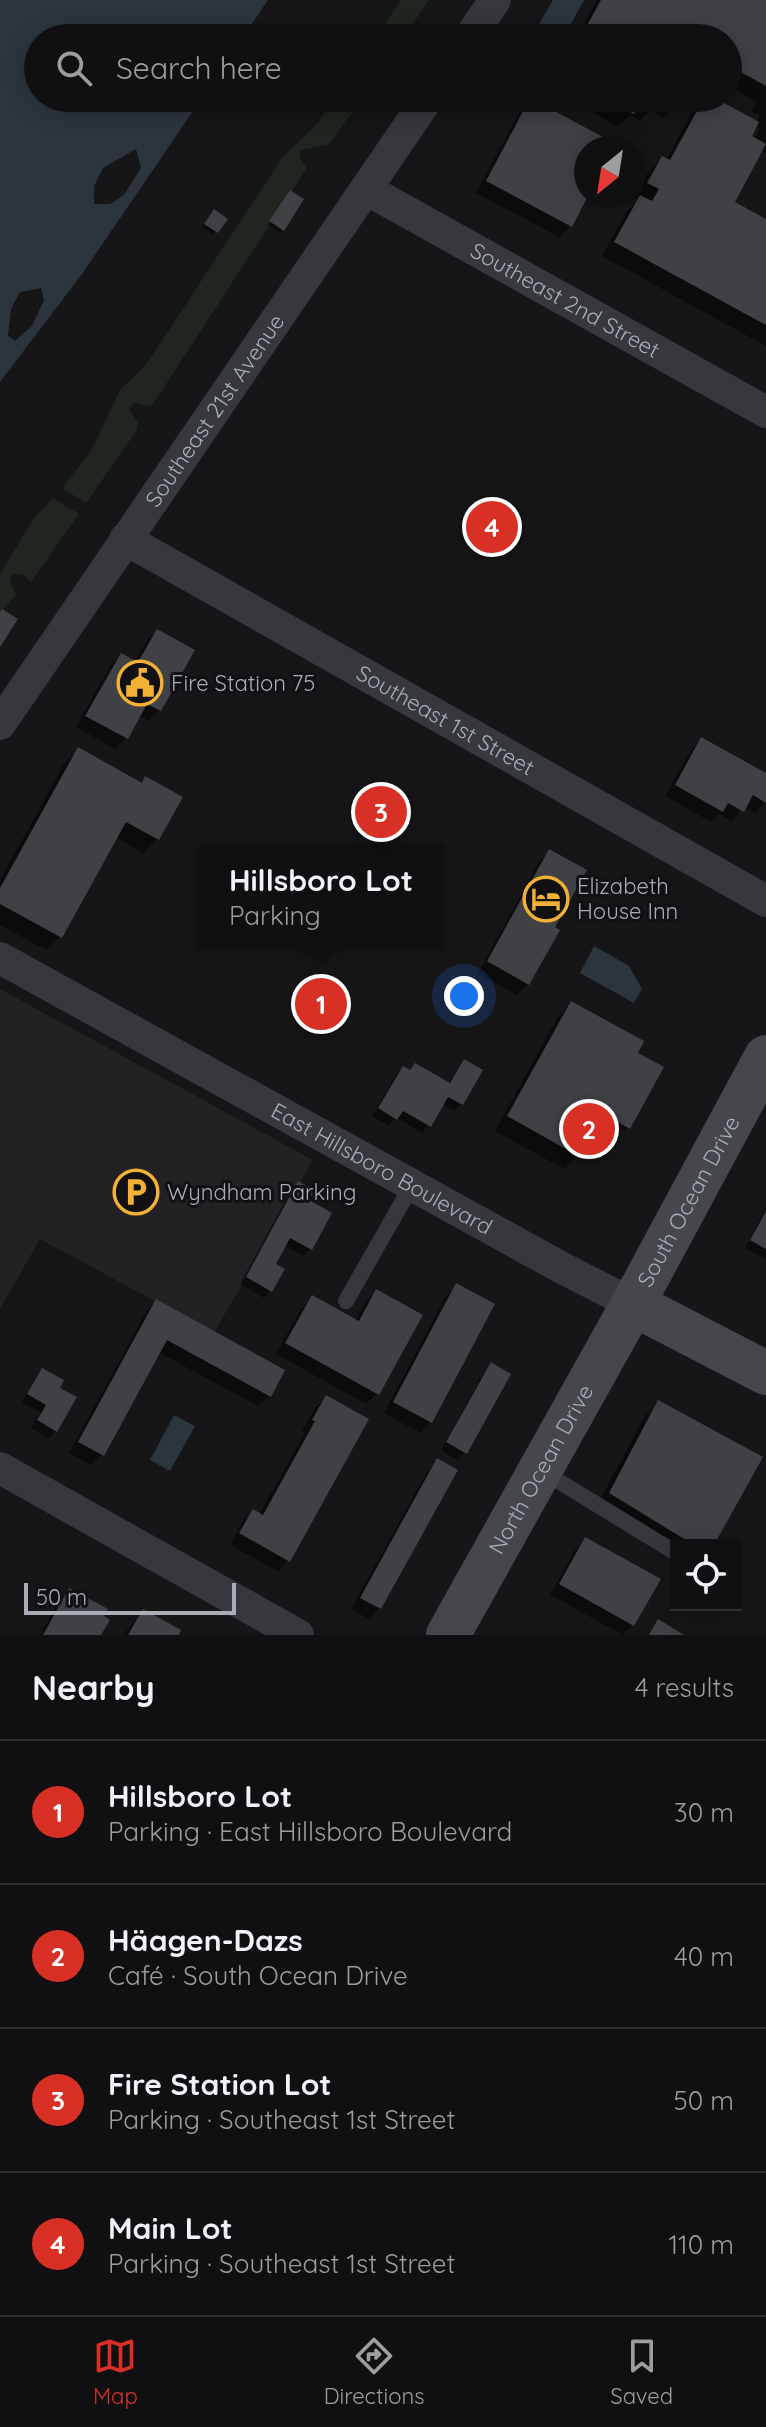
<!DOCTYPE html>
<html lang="en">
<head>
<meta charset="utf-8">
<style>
  :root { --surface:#101012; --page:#1e1e20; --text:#f1f3f6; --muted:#9c9d9f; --line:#303032; --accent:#d93025 }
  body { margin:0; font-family:Quicksand,sans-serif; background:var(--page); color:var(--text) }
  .controls { position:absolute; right:24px; bottom:24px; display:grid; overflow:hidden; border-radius:0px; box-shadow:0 4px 20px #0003 }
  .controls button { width:72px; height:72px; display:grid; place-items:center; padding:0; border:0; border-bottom:2px solid var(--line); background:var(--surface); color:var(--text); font:40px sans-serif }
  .compass { position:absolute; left:574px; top:136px; width:72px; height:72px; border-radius:50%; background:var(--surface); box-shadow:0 4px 20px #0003; rotate:210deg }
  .scale { position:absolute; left:24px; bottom:20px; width:212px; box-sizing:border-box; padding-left:8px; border:4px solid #a8adb8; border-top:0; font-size:22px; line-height:28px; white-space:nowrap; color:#a8adb8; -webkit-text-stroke:6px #111113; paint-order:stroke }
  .you { position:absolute; left:464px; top:996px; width:28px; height:28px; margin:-20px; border:6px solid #fff; border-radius:50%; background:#1a73e8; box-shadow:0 0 0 12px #1a73e833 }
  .badge { display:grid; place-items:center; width:52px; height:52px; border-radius:50%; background:var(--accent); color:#fff; font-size:26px; font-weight:700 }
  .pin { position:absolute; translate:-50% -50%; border:4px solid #fff; box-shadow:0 2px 8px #0006 }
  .popup { position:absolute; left:199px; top:844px; width:244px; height:104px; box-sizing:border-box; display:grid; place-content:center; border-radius:0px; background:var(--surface); filter:drop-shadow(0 2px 6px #0005); font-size:26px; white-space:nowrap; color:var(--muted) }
  .popup b { font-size:30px; color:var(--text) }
  .popup::after { content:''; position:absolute; left:50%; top:100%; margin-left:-16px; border:16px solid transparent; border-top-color:var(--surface) }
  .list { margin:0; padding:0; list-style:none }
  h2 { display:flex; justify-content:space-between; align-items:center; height:104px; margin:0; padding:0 32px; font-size:34px }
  h2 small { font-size:26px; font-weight:400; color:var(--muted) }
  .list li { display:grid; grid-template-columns:52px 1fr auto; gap:24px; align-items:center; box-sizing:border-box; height:144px; padding:0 32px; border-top:2px solid var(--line) }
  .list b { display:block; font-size:30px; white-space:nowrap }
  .list p { margin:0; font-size:26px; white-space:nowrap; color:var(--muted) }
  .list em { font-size:26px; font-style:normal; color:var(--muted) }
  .icon { flex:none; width:44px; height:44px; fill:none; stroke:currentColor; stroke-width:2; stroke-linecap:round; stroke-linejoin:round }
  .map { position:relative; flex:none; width:766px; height:1635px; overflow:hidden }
  .search { position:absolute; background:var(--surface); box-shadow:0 4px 20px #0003; left:24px; right:24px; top:24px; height:88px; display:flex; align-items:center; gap:20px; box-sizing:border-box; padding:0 28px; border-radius:44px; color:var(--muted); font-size:30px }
  .sheet { height:680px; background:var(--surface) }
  nav { display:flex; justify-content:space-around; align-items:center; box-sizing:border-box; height:112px; border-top:2px solid var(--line); background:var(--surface); font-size:22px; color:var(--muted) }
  nav a { display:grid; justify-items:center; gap:4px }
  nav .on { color:var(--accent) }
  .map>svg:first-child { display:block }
</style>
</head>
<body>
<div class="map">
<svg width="766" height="1635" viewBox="0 0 766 1635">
  <rect width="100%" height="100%" fill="#161618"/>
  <!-- built -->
  <path fill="#222225" d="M0,989L313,1160L214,1333L40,1239L0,1309Z"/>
  <!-- green -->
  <path fill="#1e261f" d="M401,0H429L403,38H375Z
    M334,98H363L328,145L300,150V158L307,168L153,404L146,406L134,402L129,410L138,422L137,430L86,503L62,488L92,449L120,390L146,365L282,158L318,123Z
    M53,498L79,514L31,582L24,575L12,574L10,580L16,595L0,612V574L34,518Z"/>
  <!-- water -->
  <path fill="#2c353c" d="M0,0H268L242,38H38V98H202L82,274L0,382Z
    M553,0H584L563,38L538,26Z
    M594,946L629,966L642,989L634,1003L580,973Z
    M174,1415L195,1426L170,1471L150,1460Z"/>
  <!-- pier -->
  <path fill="#161618" d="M136,149L141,168L124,195L110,204H94V186L103,168Z
    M41,288L44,300L32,326L15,341L8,336L11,309L20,292Z"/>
  <!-- shadow -->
  <path fill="#0007" fill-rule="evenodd" d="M597,0L766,1V153L761,150L732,202L766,221V346L602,256L626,212L639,199L634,197L648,172L662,158L666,160L693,110L705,98H711L756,123L760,116L751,111L756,102L728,86V38H576ZM755,125L760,128L754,139L749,137Z
    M568,98H681L664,118L651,110L640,121L630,115L618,127Z
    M531,101L611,148H586V196L570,226L559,237L476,193L520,111Z
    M287,195L282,230L279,232L268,225Z
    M211,214L225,219L213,235L202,227Z
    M157,631L192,651L159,710L148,721L139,716L126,738L115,749L76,727L110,666L121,655L134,663L146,642Z
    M701,739L766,775V802L755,813L744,807L732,821L719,814L711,822L665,796L691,750Z
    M78,750L140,784L146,779L180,797L157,839L143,853L115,837L60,937L46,950L0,925V880L64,764Z
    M550,851L552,928L528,984L517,995L478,973L539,862Z
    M572,1004L631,1061L628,1127L625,1130L600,1116L578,1156L564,1169L495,1131L558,1017Z
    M464,1062L480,1071L461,1104L454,1111L442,1104L422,1133L396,1118L389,1126L372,1116L396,1075L403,1068L448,1084Z
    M299,1183L307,1201L310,1249L303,1256L284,1245L273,1265L271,1290L264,1298L240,1284L291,1190Z
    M766,1208V1259L745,1248Z
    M456,1286L431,1422L420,1433L384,1413L446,1296Z
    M377,1292V1393L366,1404L276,1354L301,1309L312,1298L355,1322L366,1302Z
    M156,1302L269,1396L258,1406L158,1352L102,1454L91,1465L69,1453L146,1312Z
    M491,1365L465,1452L458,1460L441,1450L484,1372Z
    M43,1371L57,1388L56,1431L49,1438L31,1428L40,1413L22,1402Z
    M326,1397L289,1560L278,1571L230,1545L242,1522L253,1512L259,1515L305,1433L302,1431L315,1408Z
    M658,1402L712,1545H676L596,1507L645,1416Z
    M437,1461L380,1608L369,1619L351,1609L427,1472Z
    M586,1539L633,1625L623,1635L550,1595L575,1550Z
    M70,1591L99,1635H40L59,1601Z
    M143,1611L176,1635H123Z"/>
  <!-- building -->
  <path fill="#404145" d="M601,0H766V86L732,67L728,74V38H580Z
    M530,98L616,144L614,148H586V196H588L572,227L486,181Z
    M606,98H661L655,108L641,100L634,114Z
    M704,98H715L759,122L752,136L766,144L735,202L766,219V325L614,242L640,195L652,201L659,189L647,183L662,156L670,160Z
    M290,190L304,199L284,231L269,221Z
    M214,209L228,219L218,233L204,224Z
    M2,609L18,619L0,647V612Z
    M157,629L195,650L161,711L147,704L128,739L85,716L121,653L138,662Z
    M701,737L766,773V803L753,795L744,812L728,803L723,812L675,785Z
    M78,747L142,783L145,776L183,797L159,840L126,822L62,938L0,904V888Z
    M549,849L587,870L555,927L560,930L529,985L487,961Z
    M571,1001L644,1041L638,1053L664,1067L630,1129L604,1114L580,1157L507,1116Z
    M464,1059L483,1070L463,1105L448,1097L431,1127L403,1111L397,1120L378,1108L403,1066L410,1070L415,1063L450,1083Z
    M298,1181L315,1190L309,1200L332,1213L312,1250L290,1238L276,1264L285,1269L272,1292L246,1277Z
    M766,1211V1249L750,1240Z
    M456,1283L495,1304L432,1423L393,1402Z
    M376,1289L423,1315L379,1395L285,1343L312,1295L359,1321Z
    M156,1299L285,1370L271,1397L167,1340L104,1456L78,1442Z
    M491,1362L511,1374L467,1454L446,1442Z
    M42,1368L64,1380L60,1388L77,1397L57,1432L37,1420L46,1405L27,1394Z
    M326,1395L369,1419L290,1562L239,1533L253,1509L263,1515L315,1421L312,1420Z
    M658,1400L763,1457L714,1545H694L609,1493Z
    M437,1458L458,1470L381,1609L360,1598Z
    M585,1537L661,1579L634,1626L559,1584Z
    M69,1588L108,1609L104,1616L110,1620L101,1635H43Z
    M143,1609L181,1630L179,1635H128Z
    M658,1619L684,1635H649Z"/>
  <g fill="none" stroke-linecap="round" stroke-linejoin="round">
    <!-- lane -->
    <path stroke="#37383d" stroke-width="16" d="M346,1301L412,1185
      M542,1471L676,1553"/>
    <!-- street -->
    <g stroke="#37383d" stroke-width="32">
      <path d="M469,38L495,0"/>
      <path id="s1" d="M366,189L766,412"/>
      <path id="s2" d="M125,539L766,901"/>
      <path id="s3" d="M0,724L428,98"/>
      <path id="s4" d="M0,958L564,1269L633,1304"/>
      <path d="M0,1468L298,1635"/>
    </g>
    <!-- secondary -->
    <g stroke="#45474d" stroke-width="44">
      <path d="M633,1304L766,1373"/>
      <path id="s5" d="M448,1635L633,1304L766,1057"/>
    </g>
  </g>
  <!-- icons -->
  <defs>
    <g id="civic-ring" transform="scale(2.3)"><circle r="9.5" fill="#111113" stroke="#f2b134" stroke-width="1.5"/><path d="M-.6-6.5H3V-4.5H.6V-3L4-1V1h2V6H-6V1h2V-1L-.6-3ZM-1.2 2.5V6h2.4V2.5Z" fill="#f2b134"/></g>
    <g id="hotel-ring" transform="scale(2.3)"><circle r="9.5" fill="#111113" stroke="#f2b134" stroke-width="1.5"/><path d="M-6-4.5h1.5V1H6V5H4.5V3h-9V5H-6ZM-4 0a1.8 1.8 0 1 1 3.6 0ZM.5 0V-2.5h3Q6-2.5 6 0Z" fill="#f2b134"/></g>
    <g id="parking-ring" transform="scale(2.3)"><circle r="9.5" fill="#111113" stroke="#f2b134" stroke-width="1.5"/><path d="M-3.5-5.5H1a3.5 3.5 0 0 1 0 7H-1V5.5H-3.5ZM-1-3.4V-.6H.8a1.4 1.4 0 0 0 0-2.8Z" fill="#f2b134"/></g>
  </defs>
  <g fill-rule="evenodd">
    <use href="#civic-ring" x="140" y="683"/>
    <use href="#hotel-ring" x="546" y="899"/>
    <use href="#parking-ring" x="136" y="1192"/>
  </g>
  <g text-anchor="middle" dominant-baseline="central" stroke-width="6" stroke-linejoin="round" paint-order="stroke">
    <!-- street labels -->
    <g font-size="22" fill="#a8adb8" stroke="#111113">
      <text stroke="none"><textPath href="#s1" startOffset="228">Southeast 2nd Street</textPath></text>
      <text stroke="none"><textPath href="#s3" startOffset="380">Southeast 21st Avenue</textPath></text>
      <text stroke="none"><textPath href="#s2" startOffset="368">Southeast 1st Street</textPath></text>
      <text stroke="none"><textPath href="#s4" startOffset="436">East Hillsboro Boulevard</textPath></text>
      <text stroke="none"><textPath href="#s5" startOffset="496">South Ocean Drive</textPath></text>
      <text stroke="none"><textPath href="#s5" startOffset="190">North Ocean Drive</textPath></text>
    </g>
    <!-- poi labels -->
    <g font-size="22" fill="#a8adb8" stroke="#111113" text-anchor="start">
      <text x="171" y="683">Fire Station 75</text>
      <text x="577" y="886">Elizabeth<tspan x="577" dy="25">House Inn</tspan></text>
      <text x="167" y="1192">Wyndham Parking</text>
    </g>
  </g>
</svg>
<div class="controls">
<button><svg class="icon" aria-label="locate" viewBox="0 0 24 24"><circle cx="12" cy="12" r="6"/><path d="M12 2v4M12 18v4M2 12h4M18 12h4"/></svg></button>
</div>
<svg class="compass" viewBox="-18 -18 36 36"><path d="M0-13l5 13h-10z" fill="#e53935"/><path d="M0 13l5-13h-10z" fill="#9c9d9f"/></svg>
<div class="scale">50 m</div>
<div class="you"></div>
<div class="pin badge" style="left:321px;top:1004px">1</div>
<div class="popup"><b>Hillsboro Lot</b>Parking</div>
<div class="pin badge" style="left:589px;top:1129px">2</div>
<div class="pin badge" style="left:381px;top:812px">3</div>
<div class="pin badge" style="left:492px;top:527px">4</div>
<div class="search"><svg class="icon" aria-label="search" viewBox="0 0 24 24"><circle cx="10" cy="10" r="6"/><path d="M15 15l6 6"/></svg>Search here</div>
</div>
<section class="sheet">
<h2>Nearby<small>4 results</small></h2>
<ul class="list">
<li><span class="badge">1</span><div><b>Hillsboro Lot</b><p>Parking · East Hillsboro Boulevard</p></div><em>30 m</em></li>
<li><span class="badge">2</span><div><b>Häagen-Dazs</b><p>Café · South Ocean Drive</p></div><em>40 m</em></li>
<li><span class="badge">3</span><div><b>Fire Station Lot</b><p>Parking · Southeast 1st Street</p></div><em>50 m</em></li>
<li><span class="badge">4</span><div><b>Main Lot</b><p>Parking · Southeast 1st Street</p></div><em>110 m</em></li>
</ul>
</section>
<nav>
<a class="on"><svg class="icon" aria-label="map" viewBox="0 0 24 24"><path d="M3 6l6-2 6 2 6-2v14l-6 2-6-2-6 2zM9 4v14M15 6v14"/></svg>Map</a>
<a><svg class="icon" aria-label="directions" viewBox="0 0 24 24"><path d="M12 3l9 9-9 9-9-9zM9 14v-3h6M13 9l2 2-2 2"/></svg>Directions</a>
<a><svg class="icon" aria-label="saved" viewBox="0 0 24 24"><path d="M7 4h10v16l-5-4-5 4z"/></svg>Saved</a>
</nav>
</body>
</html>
